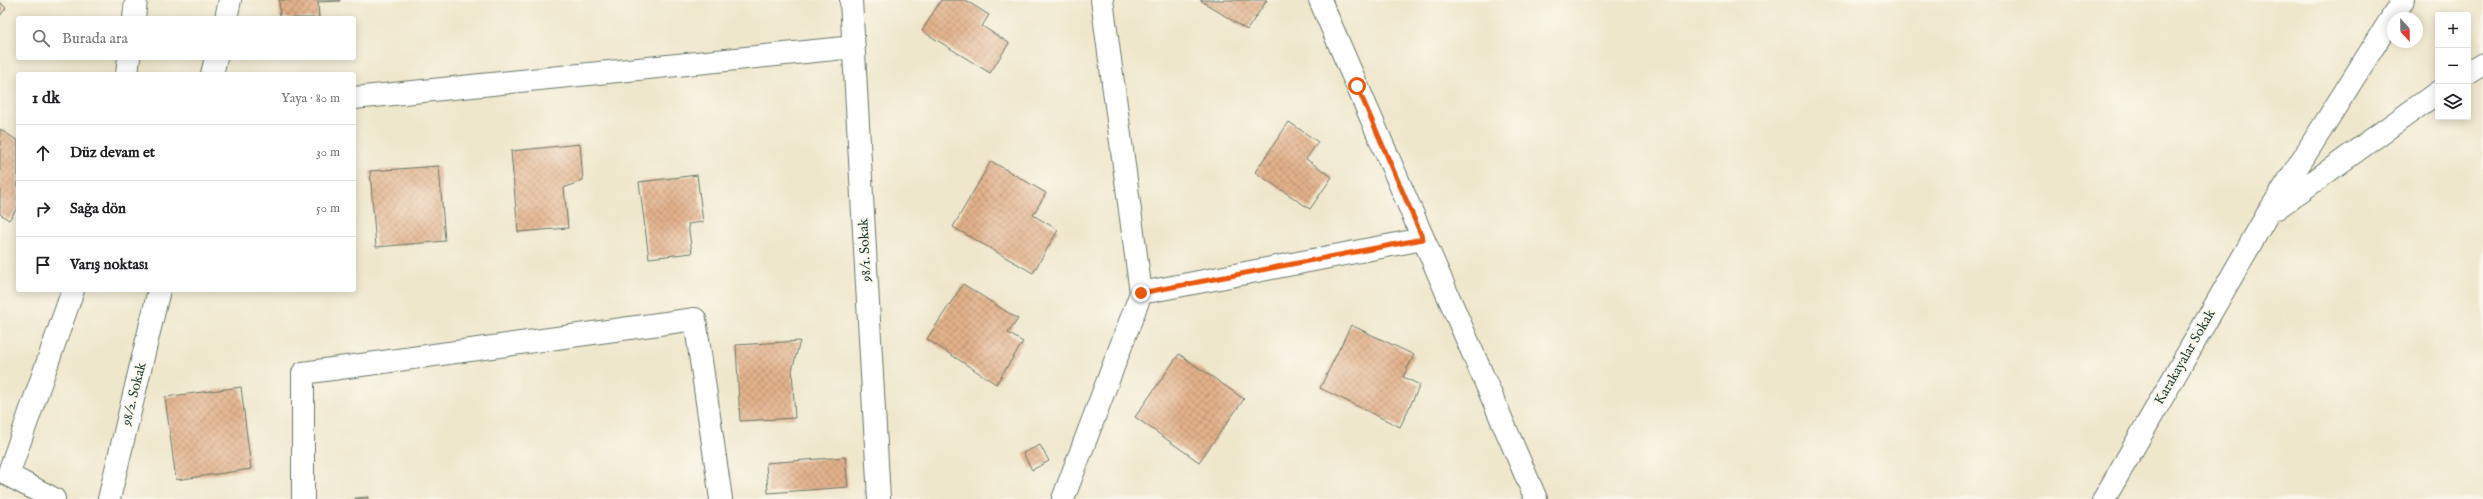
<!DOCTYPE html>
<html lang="tr">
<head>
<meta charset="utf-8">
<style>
  :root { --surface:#fff; --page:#f2f2f2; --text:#202124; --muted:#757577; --line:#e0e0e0 }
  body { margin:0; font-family:"IM FELL English",serif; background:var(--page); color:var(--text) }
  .controls { position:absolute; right:12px; top:12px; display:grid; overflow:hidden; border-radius:4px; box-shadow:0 2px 10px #0003 }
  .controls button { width:36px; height:36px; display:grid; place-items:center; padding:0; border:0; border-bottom:1px solid var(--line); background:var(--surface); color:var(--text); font:20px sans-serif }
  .compass { position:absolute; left:2387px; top:12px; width:36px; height:36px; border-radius:50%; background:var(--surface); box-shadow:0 2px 10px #0003; rotate:158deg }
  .stop { position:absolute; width:12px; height:12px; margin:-9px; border:3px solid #ea580c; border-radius:50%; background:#fff }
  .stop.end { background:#ea580c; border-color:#fff; box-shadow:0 1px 4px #0008 }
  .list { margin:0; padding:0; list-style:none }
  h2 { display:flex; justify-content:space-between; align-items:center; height:52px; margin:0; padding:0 16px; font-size:17px }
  h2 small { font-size:13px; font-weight:400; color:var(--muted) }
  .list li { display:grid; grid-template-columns:26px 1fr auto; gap:12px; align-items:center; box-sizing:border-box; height:56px; padding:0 16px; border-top:1px solid var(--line) }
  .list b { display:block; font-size:15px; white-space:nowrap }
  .list em { font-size:13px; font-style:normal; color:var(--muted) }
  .icon { flex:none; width:22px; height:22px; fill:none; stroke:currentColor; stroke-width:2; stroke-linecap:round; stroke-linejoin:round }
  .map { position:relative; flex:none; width:2483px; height:499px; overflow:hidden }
  .search { position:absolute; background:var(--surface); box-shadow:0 2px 10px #0003; left:16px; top:16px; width:340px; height:44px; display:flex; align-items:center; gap:10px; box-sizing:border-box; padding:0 14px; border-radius:4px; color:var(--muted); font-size:15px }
  .panel { position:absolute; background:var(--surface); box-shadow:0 2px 10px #0003; left:16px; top:72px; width:340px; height:220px; border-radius:4px }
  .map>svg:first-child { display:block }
</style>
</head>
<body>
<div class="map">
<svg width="2483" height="499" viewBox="0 0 2483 499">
  <defs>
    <pattern id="building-cross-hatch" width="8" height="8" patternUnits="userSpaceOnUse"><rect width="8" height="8" fill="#e3b18a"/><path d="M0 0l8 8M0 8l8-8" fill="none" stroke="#b79172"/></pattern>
  </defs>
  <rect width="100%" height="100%" fill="#fbf7ec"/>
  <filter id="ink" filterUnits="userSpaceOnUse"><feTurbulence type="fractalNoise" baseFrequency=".025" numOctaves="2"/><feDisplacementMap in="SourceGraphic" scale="8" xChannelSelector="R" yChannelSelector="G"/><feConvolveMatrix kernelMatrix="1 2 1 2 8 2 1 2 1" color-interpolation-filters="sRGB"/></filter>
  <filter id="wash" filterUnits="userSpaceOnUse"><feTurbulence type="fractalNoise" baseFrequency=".012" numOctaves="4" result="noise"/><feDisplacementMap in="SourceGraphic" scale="16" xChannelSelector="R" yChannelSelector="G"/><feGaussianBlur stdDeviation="0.9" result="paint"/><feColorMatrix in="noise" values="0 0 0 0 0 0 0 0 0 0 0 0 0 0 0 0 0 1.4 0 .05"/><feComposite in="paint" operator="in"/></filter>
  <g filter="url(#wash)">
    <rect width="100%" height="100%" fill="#efe7cc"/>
    <g id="blocks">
      <!-- building -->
      <path fill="url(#building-cross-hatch)" d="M279,0H340V1L318,2L319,18H280Z
        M941,0H965L989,15L982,26L1009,43L990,73L922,31Z
        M1200,0H1267L1247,30Z
        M0,2L6,8L0,16Z
        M1289,122L1318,142L1306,159L1332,177L1310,209L1255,172Z
        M0,129L18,141V207L9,220L0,214Z
        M580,144L583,180L564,188L568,228L518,232L511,151Z
        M991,161L1046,193L1033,215L1058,230L1033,273L953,227Z
        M439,166L445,241L376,247L370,171Z
        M697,175L703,222L688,224L692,253L649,258L639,182Z
        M963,284L1018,319L1008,333L1023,342L996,384L927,339Z
        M1351,325L1414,355L1403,377L1420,385L1400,427L1320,388Z
        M800,341L792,370L795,418L740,421L736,345Z
        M1179,354L1244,399L1199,462L1135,417Z
        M241,387L251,469L176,480L165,397Z
        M1040,445L1049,461L1032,470L1023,453Z
        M845,457L848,487L768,493L766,463Z
        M368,497V499H355V498Z"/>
    </g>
  </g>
  <g filter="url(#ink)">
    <use href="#blocks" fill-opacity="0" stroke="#687869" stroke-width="1"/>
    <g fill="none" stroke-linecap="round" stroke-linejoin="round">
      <!-- minor casing -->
      <g stroke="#687869" stroke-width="24">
        <path id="minor" d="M851,0L879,499
          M1320,0L1536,499
          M134,18L136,0
          M226,18L230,0
          M127,74L129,58
          M212,74L216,58
          M354,98L854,47
          M1141,293L1423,239
          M54,499L8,475L73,290
          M109,499L159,290
          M303,499V373L695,319L721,499
          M1063,499L1141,293L1102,0"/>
      </g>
      <!-- tertiary casing -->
      <g stroke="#687869" stroke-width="24">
        <path id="tertiary" d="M2468,73L2483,64
          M2277,208L2438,92
          M2104,499L2267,215L2403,0"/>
      </g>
      <!-- minor -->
      <use href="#minor" stroke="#fff" stroke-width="22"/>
      <!-- tertiary -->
      <use href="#tertiary" stroke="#fff" stroke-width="22"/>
    </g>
  </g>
  <g fill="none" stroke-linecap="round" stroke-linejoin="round" filter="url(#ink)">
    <!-- route -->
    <path stroke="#ea580c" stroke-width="5" d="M1141,293L1423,239L1357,86"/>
  </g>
  <g text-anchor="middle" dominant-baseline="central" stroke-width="4" stroke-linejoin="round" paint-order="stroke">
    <!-- street labels -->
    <g font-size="14" fill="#1f3d34" stroke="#fbf7ec">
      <text transform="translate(865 250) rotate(-93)">98/1. Sokak</text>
      <text transform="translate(2185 357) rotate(-60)">Karakayalar Sokak</text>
      <text transform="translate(134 394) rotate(-76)">98/2. Sokak</text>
    </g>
  </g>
</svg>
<div class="controls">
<button>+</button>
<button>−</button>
<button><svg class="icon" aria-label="layers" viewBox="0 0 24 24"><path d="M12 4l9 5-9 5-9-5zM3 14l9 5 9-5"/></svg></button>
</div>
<svg class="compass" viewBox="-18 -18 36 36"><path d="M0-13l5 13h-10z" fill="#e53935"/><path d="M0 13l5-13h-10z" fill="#757577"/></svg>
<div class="stop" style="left:1357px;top:86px"></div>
<div class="stop end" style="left:1141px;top:293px"></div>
<div class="search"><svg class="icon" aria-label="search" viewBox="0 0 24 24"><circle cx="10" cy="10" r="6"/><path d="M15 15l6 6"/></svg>Burada ara</div>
<section class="panel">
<h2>1 dk<small>Yaya · 80 m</small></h2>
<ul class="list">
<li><svg class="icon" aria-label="ahead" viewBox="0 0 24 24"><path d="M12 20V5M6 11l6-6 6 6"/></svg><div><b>Düz devam et</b></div><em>30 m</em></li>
<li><svg class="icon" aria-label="right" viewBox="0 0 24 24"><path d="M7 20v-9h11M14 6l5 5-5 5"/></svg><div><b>Sağa dön</b></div><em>50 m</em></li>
<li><svg class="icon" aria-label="arrive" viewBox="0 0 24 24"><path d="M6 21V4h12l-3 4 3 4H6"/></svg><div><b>Varış noktası</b></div></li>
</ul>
</section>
</div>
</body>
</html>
